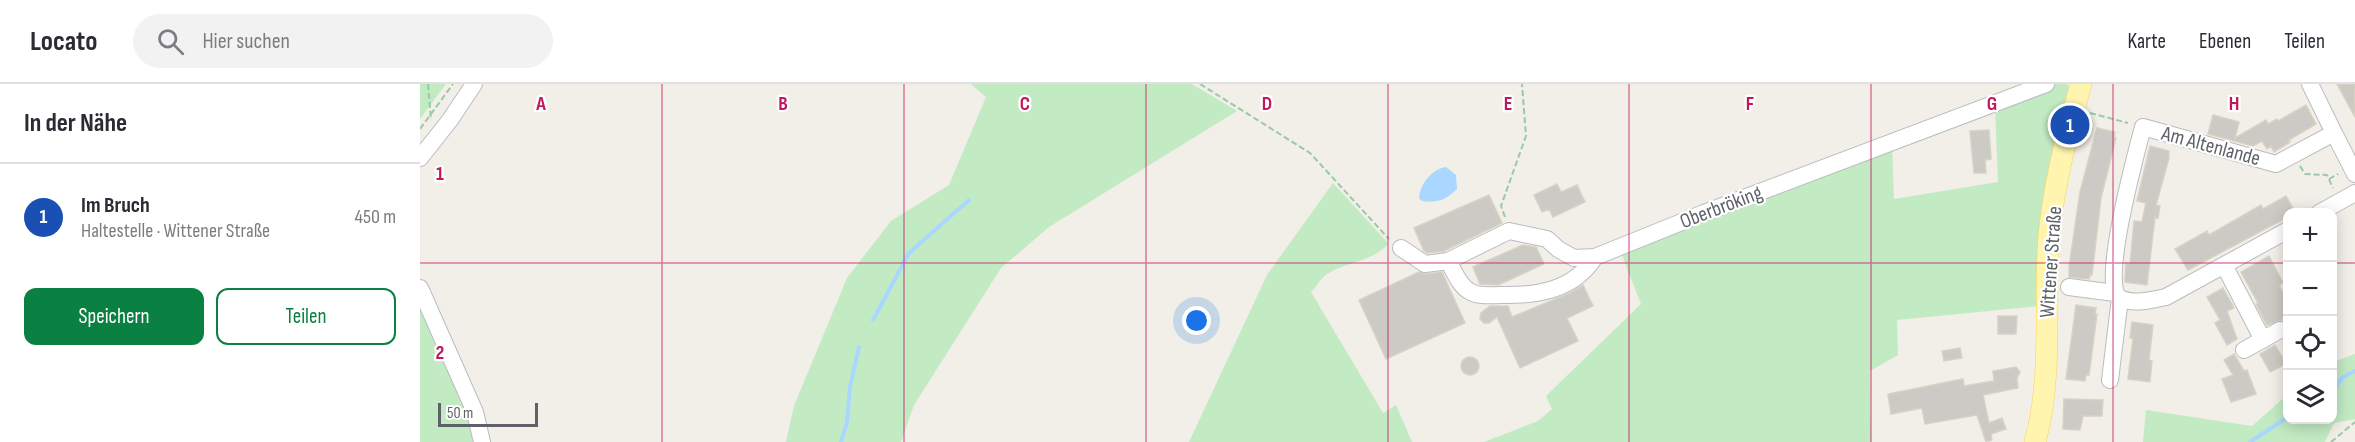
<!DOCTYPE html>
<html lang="de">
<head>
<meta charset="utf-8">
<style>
  :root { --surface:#fff; --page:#f2f2f3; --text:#2b2b33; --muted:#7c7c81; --line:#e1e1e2; --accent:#0b8043 }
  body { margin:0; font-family:"Sofia Sans Condensed",sans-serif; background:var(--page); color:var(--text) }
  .controls { position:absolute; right:18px; bottom:18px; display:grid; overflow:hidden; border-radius:12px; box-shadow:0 3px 15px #0003 }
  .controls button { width:54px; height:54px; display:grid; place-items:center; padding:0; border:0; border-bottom:2px solid var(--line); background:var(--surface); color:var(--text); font:30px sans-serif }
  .scale { position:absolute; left:18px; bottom:15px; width:100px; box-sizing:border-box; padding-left:6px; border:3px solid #5e6268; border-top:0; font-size:16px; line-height:21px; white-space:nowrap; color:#5e6268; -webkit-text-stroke:4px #fff; paint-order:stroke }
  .you { position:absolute; left:777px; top:237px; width:21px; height:21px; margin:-15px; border:4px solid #fff; border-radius:50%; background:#1a73e8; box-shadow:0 0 0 9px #1a73e833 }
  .badge { display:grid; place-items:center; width:39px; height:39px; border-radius:50%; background:var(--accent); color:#fff; font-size:20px; font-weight:700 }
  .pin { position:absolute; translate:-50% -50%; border:3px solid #fff; box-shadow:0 2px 6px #0006 }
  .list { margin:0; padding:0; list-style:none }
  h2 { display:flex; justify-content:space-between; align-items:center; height:78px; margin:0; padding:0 24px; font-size:26px }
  h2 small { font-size:20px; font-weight:400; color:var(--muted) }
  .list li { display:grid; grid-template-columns:39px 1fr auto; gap:18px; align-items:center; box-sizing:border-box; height:108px; padding:0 24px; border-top:2px solid var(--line) }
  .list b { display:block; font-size:22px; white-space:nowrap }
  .list p { margin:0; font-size:20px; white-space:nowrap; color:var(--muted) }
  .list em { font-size:20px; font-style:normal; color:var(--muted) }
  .actions { display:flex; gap:12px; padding:18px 24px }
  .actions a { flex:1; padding:14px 0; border:2px solid var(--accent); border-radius:12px; text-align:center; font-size:21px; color:var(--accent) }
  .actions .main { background:var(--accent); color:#fff }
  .icon { flex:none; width:33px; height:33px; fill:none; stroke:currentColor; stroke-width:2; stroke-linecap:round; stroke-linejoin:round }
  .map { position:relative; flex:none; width:1935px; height:358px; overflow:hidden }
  header { display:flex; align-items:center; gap:36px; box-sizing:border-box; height:84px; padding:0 30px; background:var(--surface); border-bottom:2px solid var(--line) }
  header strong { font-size:28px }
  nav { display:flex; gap:33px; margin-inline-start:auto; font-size:21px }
  .search { width:420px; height:54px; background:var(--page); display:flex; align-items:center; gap:15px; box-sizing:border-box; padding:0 21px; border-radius:33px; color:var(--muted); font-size:22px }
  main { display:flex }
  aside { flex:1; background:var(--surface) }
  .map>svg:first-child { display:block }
</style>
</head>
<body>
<header>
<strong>Locato</strong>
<div class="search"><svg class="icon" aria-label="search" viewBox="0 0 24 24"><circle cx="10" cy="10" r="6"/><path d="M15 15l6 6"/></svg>Hier suchen</div>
<nav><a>Karte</a><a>Ebenen</a><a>Teilen</a></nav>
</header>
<main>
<aside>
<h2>In der Nähe<small></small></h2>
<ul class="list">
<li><span class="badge" style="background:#1a4fb4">1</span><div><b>Im Bruch</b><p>Haltestelle · Wittener Straße</p></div><em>450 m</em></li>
</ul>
<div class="actions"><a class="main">Speichern</a><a>Teilen</a></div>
</aside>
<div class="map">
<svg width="1935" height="358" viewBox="0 0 1935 358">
  <rect width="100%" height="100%" fill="#f1efe7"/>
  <!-- green -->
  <path fill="#c2eac3" d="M0,0H26L0,35Z
    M551,0H772L817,27L629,143L581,184L494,321L481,358H366L374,322L427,194L471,137L529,101L566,13Z
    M1636,0H1646L1651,3L1620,222L1477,236L1478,271L1450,287L1451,358H1064L1118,337L1132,325L1126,312L1221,220L1200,166L1472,61L1474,115L1578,98L1575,23Z
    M913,99L968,159C958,176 923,179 907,190C901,194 896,203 891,208L963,329L976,321L992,358H769L847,191Z
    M0,218L4,223L58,358H0Z
    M1935,270V335L1914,339L1905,358H1723L1726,326L1832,342L1867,311L1868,336H1912L1913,278Z"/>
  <!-- water -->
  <path fill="#a9d7ff" d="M1026,83L1036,91L1037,105C1026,116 1017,119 1002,117L999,114C1000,100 1012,85 1026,83Z"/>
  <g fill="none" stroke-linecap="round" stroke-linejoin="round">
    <!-- stream -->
    <path stroke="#a9d7ff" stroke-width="4" d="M453,236L489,169L549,116
      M1912,308L1923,293L1935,287
      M421,358L427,338L430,303L439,263
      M1830,358L1868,333"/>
  </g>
  <!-- building -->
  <path fill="#cccac4" stroke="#d7d2c4" stroke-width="1.5" d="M1917,0H1935V33Z
    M1886,21L1896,40L1869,56L1870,58L1854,68L1851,62L1847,65L1842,57L1833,62L1788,50L1793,31L1819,38L1815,54L1846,36L1848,40L1857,35L1858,37Z
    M1677,44L1695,48L1694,54H1696L1681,114L1672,191H1670L1669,195L1649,193V183L1660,108Z
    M1569,46L1571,75L1565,76L1566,89H1554L1550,47Z
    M1730,62L1749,67V74L1736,121L1740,122L1738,134L1735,133L1727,201L1705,198V193L1706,179L1710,180L1714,137L1722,138L1726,119L1717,117Z
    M1137,100L1141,108L1157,101L1165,118L1133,133L1129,125L1122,128L1114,111Z
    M1069,111L1082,139L1024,167L1008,169L1004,167L994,144Z
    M1866,112L1875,128L1868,129V133L1768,186L1755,165L1787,147L1789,151L1841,121L1843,125Z
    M1103,161L1116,163L1124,180L1078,201L1060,200L1053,183Z
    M1849,172L1863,199L1859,201L1868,218V234L1847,241L1836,220L1838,219L1821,188Z
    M999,188L1006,190L1022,188L1045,239L966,275L939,216Z
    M1163,201L1173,222L1147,234L1158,257L1100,284L1077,233L1069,239H1064L1060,235L1061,229L1070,222H1088L1092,233L1150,209Z
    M1803,204L1814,224L1807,227L1817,255L1807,261L1795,239L1800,236L1787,213Z
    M1656,221L1676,224L1675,230H1677L1669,291H1666L1665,297L1646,295Z
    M1578,232H1597L1596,250H1578Z
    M1712,238L1733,241L1729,276L1732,277L1730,298L1708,295L1713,254H1710Z
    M1855,261L1866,280L1850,288L1840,270Z
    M1540,264L1542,274L1524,277L1522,267Z
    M1814,270L1824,287L1827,286L1836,310L1811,318L1802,295L1813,291L1804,276Z
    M1041 282a9 9 0 1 1 18 0a9 9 0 1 1-18 0Z
    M1596,283L1600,288L1597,294L1598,304L1563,311L1569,339L1582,334L1586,345L1571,350L1572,356L1566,358L1557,331L1505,340L1502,324L1471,330L1468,310L1543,295L1544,302L1574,297L1573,287Z
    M1644,315L1683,316L1682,332H1663L1660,346L1643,345Z"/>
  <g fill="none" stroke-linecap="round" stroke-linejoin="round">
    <!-- minor casing -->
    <g stroke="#b9bcc1" stroke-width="18">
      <path id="minor" d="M1890,0L1914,49
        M0,74L30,36L54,0
        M1899,129L1935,109
        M1868,146L1746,213C1733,216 1713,221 1700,214C1679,204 1717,66 1723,43L1856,80L1914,49L1935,90
        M981,164L1005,180L1028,177L1089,147L1127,155L1138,165L1154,174L1175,173L1284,129L1626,0
        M1028,177C1034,187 1039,201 1049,207C1058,213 1071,211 1081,211C1118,212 1154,206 1175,173
        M1804,181L1843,256
        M1649,203L1695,209
        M0,204L55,328L62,358
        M1824,266L1860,246
        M1690,296L1700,214"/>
    </g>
    <!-- major casing -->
    <g stroke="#fcd355" stroke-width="22">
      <path id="major" d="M1615,358C1632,297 1625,229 1628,166C1631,110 1646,54 1661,0"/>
    </g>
    <!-- path -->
    <path stroke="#99c9a9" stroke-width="2" stroke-dasharray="6 3" stroke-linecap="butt" d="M8,0L11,36
      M780,0L890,69L969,155
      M1670,29L1708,39
      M0,45L33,0
      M1880,82L1885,90L1907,91L1913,104
      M1909,95L1918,90
      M1085,133L1081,122L1106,52L1102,0
      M1911,358L1935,338"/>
    <!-- minor -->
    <use href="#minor" stroke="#fff" stroke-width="16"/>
    <!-- major -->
    <use href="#major" stroke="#fff5ae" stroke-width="21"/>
  </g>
  <!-- grid -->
  <path fill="none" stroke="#c2185b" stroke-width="1.5" stroke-opacity="0.55" d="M242,0V358M484,0V358M726,0V358M968,0V358M1209,0V358M1451,0V358M1693,0V358M0,179H1868M1912,179H1935"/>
  <g text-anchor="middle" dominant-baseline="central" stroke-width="4.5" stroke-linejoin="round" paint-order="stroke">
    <!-- street labels -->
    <g font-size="21" fill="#5e6268" stroke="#fff">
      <text transform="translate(1791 62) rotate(15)">Am Altenlande</text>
      <text transform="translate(1301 123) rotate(-21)">Oberbröking</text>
      <text transform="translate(1631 178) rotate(-86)">Wittener Straße</text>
    </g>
  </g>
  <g font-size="20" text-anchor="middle" font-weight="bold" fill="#c2185b" stroke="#fff" stroke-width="4.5" stroke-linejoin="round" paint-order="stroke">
    <text x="121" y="26">A</text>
    <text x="363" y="26">B</text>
    <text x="605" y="26">C</text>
    <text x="847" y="26">D</text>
    <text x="1088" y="26">E</text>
    <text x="1330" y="26">F</text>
    <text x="1572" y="26">G</text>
    <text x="1814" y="26">H</text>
    <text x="20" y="96">1</text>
    <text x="20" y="275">2</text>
  </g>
</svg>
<div class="controls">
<button>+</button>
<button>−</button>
<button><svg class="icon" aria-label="locate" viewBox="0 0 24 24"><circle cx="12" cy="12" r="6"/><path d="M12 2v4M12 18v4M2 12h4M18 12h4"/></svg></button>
<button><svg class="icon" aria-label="layers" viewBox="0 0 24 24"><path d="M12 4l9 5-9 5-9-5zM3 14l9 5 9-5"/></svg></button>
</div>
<div class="scale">50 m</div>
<div class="you"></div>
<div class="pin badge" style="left:1650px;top:41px;background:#1a4fb4">1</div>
</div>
</main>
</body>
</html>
